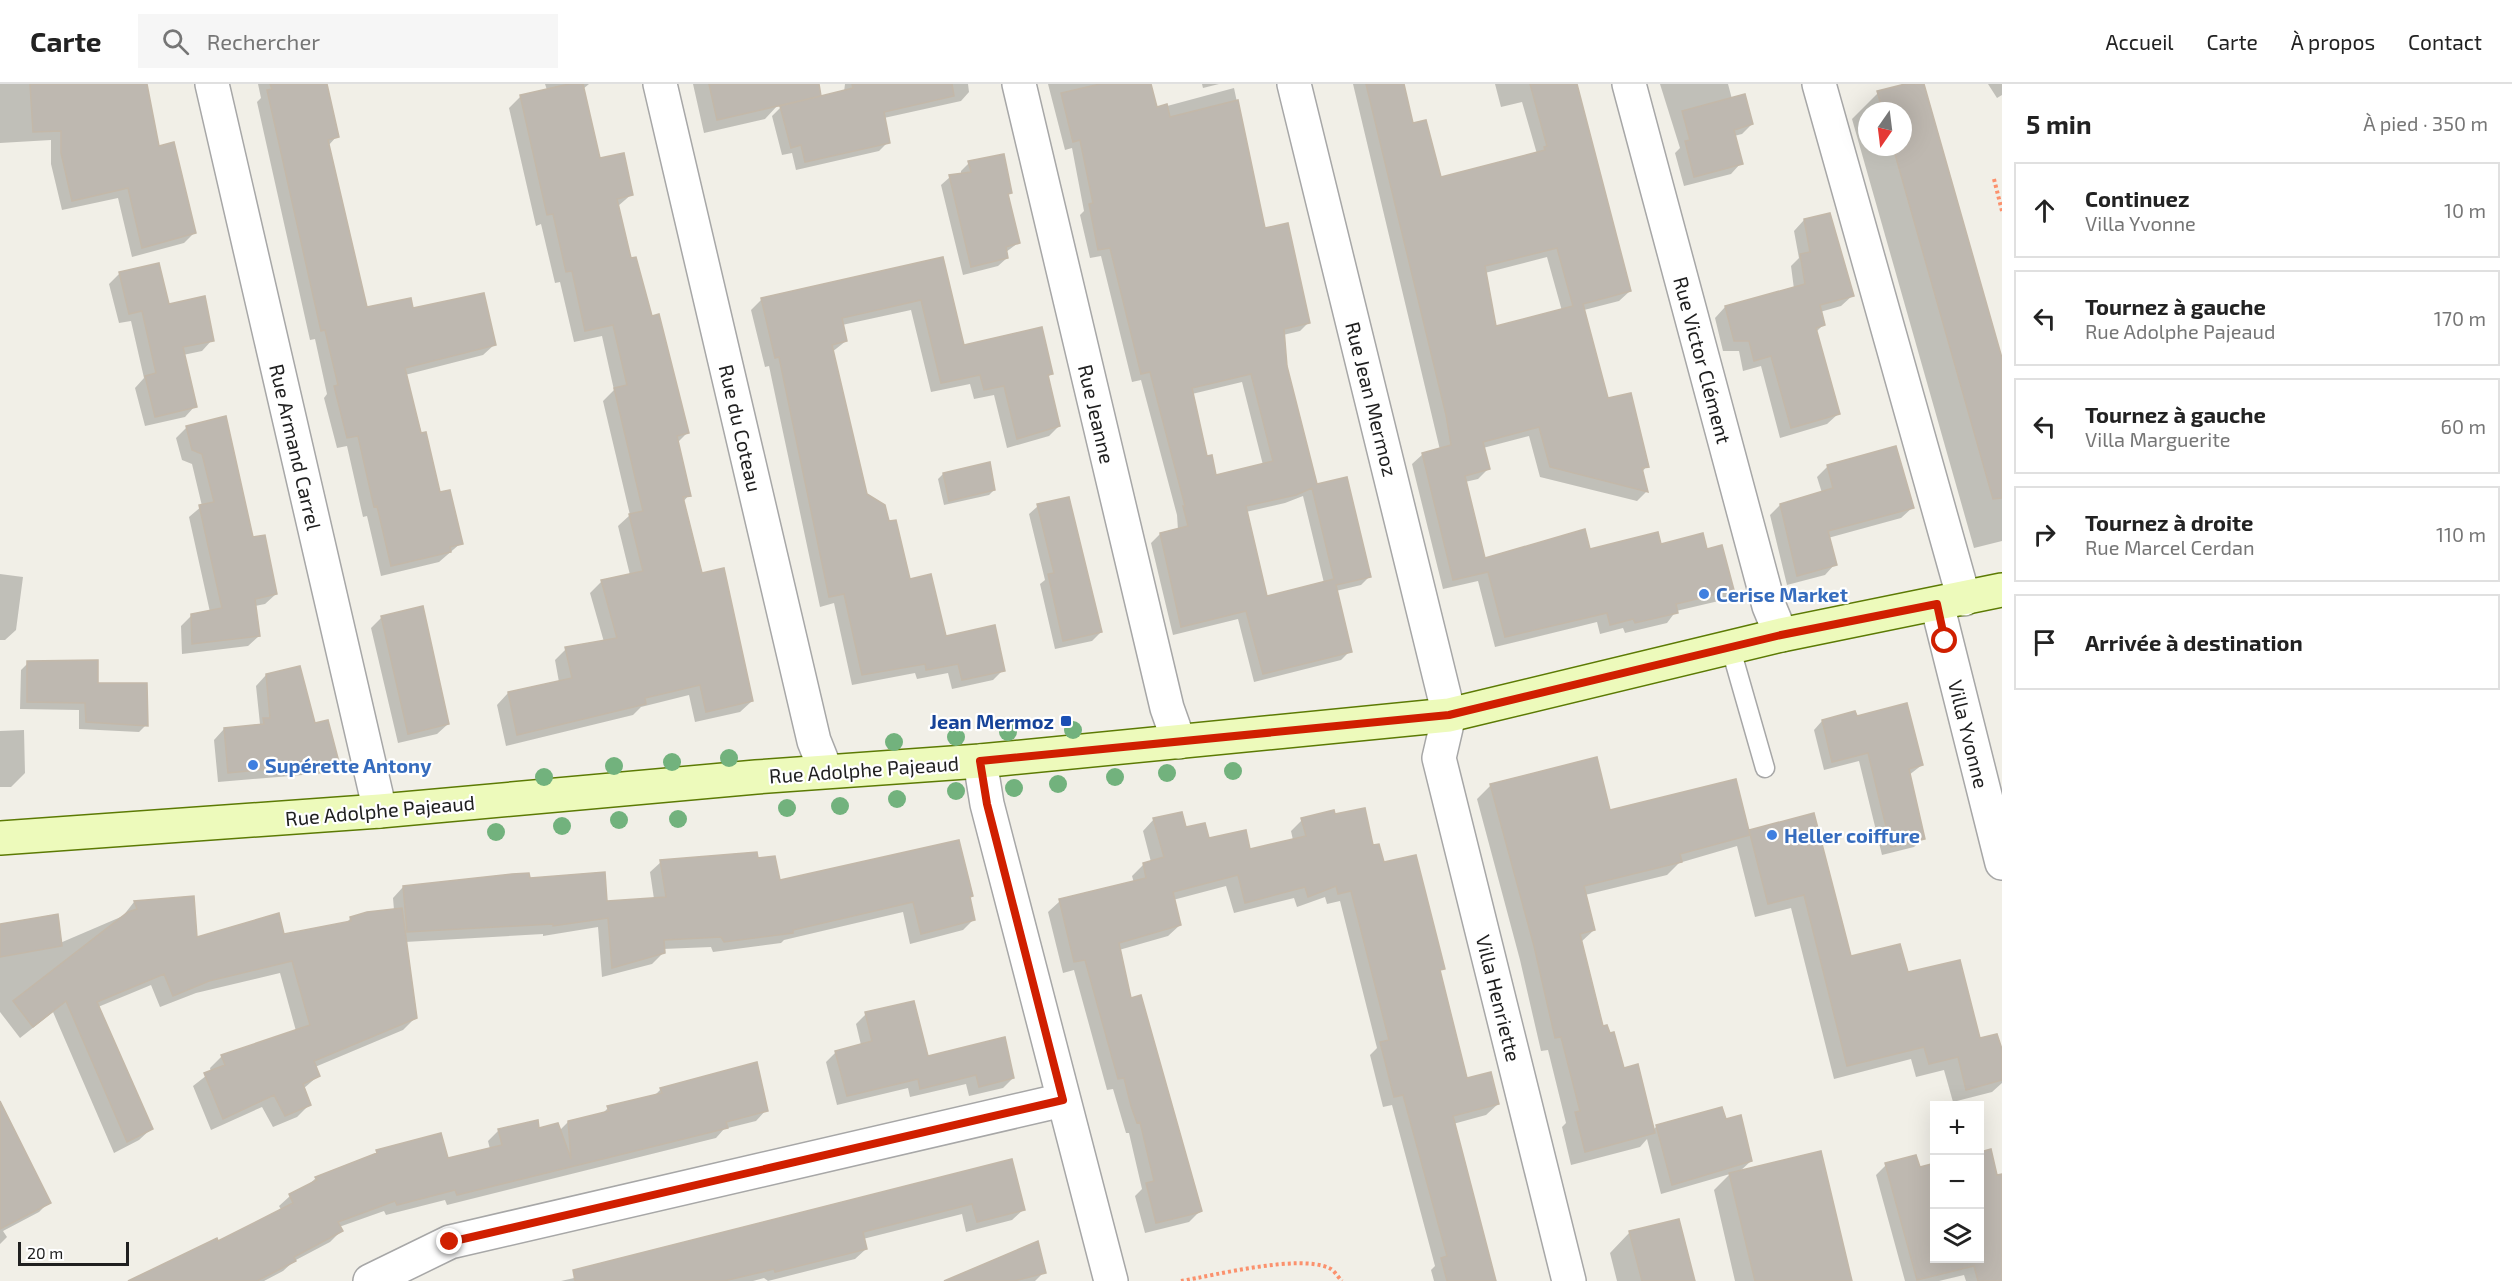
<!DOCTYPE html>
<html lang="fr">
<head>
<meta charset="utf-8">
<style>
  :root { --surface:#fff; --page:#f6f6f6; --text:#222; --muted:#767676; --line:#e0e0e0 }
  body { margin:0; font-family:"Exo 2",sans-serif; background:var(--page); color:var(--text) }
  .controls { position:absolute; right:18px; bottom:18px; display:grid; overflow:hidden; border-radius:0px; box-shadow:0 6px 24px #0002 }
  .controls button { width:54px; height:54px; display:grid; place-items:center; padding:0; border:0; border-bottom:2px solid var(--line); background:var(--surface); color:var(--text); font:30px sans-serif }
  .compass { position:absolute; left:1858px; top:18px; width:54px; height:54px; border-radius:50%; background:var(--surface); box-shadow:0 6px 24px #0002; rotate:194deg }
  .scale { position:absolute; left:18px; bottom:15px; width:111px; box-sizing:border-box; padding-left:6px; border:3px solid #202020; border-top:0; font-size:16px; line-height:21px; white-space:nowrap; color:#202020; -webkit-text-stroke:4px #fff; paint-order:stroke }
  .stop { position:absolute; width:18px; height:18px; margin:-14px; border:4px solid #d01f00; border-radius:50%; background:#fff }
  .stop.end { background:#d01f00; border-color:#fff; box-shadow:0 2px 6px #0008 }
  .list { margin:0; padding:0; list-style:none }
  h2 { display:flex; justify-content:space-between; align-items:center; height:78px; margin:0; padding:0 24px; font-size:26px }
  h2 small { font-size:20px; font-weight:400; color:var(--muted) }
  .list li { display:grid; grid-template-columns:39px 1fr auto; gap:18px; align-items:center; box-sizing:border-box; height:96px; margin:0 12px 12px; padding:0 12px; border:2px solid var(--line); border-radius:0px }
  .list b { display:block; font-size:22px; white-space:nowrap }
  .list p { margin:0; font-size:20px; white-space:nowrap; color:var(--muted) }
  .list em { font-size:20px; font-style:normal; color:var(--muted) }
  .icon { flex:none; width:33px; height:33px; fill:none; stroke:currentColor; stroke-width:2; stroke-linecap:round; stroke-linejoin:round }
  .map { position:relative; flex:none; width:2002px; height:1197px; overflow:hidden }
  header { display:flex; align-items:center; gap:36px; box-sizing:border-box; height:84px; padding:0 30px; background:var(--surface); border-bottom:2px solid var(--line) }
  header strong { font-size:28px }
  nav { display:flex; gap:33px; margin-inline-start:auto; font-size:21px }
  .search { width:420px; height:54px; background:var(--page); display:flex; align-items:center; gap:15px; box-sizing:border-box; padding:0 21px; border-radius:0px; color:var(--muted); font-size:22px }
  main { display:flex }
  aside { flex:1; background:var(--surface) }
  .map>svg:first-child { display:block }
</style>
</head>
<body>
<header>
<strong>Carte</strong>
<div class="search"><svg class="icon" aria-label="search" viewBox="0 0 24 24"><circle cx="10" cy="10" r="6"/><path d="M15 15l6 6"/></svg>Rechercher</div>
<nav><a>Accueil</a><a>Carte</a><a>À propos</a><a>Contact</a></nav>
</header>
<main>
<div class="map">
<svg width="2002" height="1197" viewBox="0 0 2002 1197">
  <rect width="100%" height="100%" fill="#f1efe7"/>
  <!-- shadow -->
  <path fill="#0003" fill-rule="evenodd" d="M0,0H145L158,64L194,149L184,159L132,173L118,114L62,126L51,80V56L0,59Z
    M258,0H325L337,52L328,62L366,225L412,226L494,261L483,271L405,291L439,410L461,459L439,478L381,492L367,432L363,433L347,362L337,364L324,314L327,310L315,255L310,256L257,18L261,14Z
    M545,0H589L583,5L599,76L632,110L618,122L630,176L687,349L677,359L689,411L683,418L701,491L752,617L740,628L695,638L689,611L641,623L633,631L506,662L497,621L508,609L559,598L555,576L566,565L604,558L590,509L602,497L630,491L618,442L630,431L603,317L614,306L602,252L574,258L560,198L555,199L541,140L536,142L509,24L521,12L547,6Z
    M693,0H773L778,21L765,35L704,49Z
    M845,0H968L969,8L961,17L884,34L888,58L879,67L796,86L792,69L782,71L772,32L781,23L844,8Z
    M1048,0H1150L1156,25L1234,4L1264,146L1309,238L1300,247L1283,251L1286,282L1316,402L1370,492L1361,501L1336,507L1350,567L1341,576L1254,598L1238,535L1173,551L1151,459L1160,450L1178,446L1177,431L1141,296L1132,298L1101,172L1090,174L1080,131L1084,127L1072,64L1065,66ZM1242,298L1263,381L1215,393L1206,374L1192,310ZM1303,412L1324,499L1266,514L1246,428L1285,419Z
    M1202,0H1219L1203,4Z
    M1353,0H1404L1412,41L1440,95L1537,70L1522,18L1501,23L1495,0H1576L1630,207L1619,217L1584,226L1607,316L1647,382L1642,388L1647,407L1637,417L1540,393L1529,352L1483,364L1488,385L1478,395L1465,398L1484,476L1660,461L1706,466L1733,506L1723,516L1676,527L1667,539L1625,549L1623,544L1600,550L1597,538L1495,563L1478,497L1443,505L1412,380L1423,370L1440,366ZM1547,173L1562,227L1495,244L1485,189Z
    M1660,0H1728L1732,15L1752,40L1742,50L1734,52L1741,79L1731,90L1684,102L1675,69L1680,64Z
    M1911,0H1923L2002,279V457L1974,464L1852,35L1878,9ZM1867,27H1903V63H1867Z
    M1988,0H2002V11L1997,14Z
    M969,79L1011,108L1007,112L1018,159L1006,168L1007,174L998,182L963,191L941,101L950,93L961,91V87Z
    M1804,136L1852,212L1841,222L1820,228L1823,241L1816,248L1838,330L1827,340L1780,354L1761,282L1743,287L1739,267H1723L1715,234L1725,223L1794,205L1791,182L1799,174L1794,147Z
    M942,175L963,263L1051,290L1047,294L1059,342L1049,352L1007,364L994,311L974,315L970,300L931,308L911,226L842,241L846,257L832,268L866,411L908,497L945,554L1003,586L993,596L952,605L948,589L917,595L915,589L852,601L834,519L820,523L769,282L765,283L751,226L762,215Z
    M120,189L212,256L202,267L183,271L195,322L185,333L145,342L135,304L144,294L131,237L119,239L109,200Z
    M187,343L252,455L276,510L265,520L255,522L259,552L248,562L182,570L181,542L192,531L210,528L189,433L202,422L192,380L182,376L176,354Z
    M1828,382L1912,424L1901,434L1828,454L1835,480L1825,491L1787,501L1770,431L1780,421L1822,409L1817,393Z
    M943,390L994,406L989,411L944,421L938,395Z
    M1038,422L1101,548L1092,557L1055,565L1040,500L1045,496L1029,430Z
    M0,490L23,493L16,546L5,556H0Z
    M382,533L448,640L437,650L398,659L371,544Z
    M28,579L97,601L146,641L139,648L79,645V626L20,625L21,586Z
    M266,591L314,640L337,678L327,689L218,698L214,656L224,645L260,640L256,602Z
    M1856,634L1922,681L1909,691L1923,754L1914,763L1882,771L1859,677L1824,686L1814,646L1822,637Z
    M24,646L25,689L11,703H0V647Z
    M1491,701L1609,728L1748,749L1813,731L1849,874L1907,889L1979,956L2002,970V999L1992,1008L1953,1018L1944,986L1916,993L1911,975L1834,995L1791,824L1755,833L1737,762L1679,779L1667,791L1585,811L1594,846L1581,858L1602,944L1653,1046L1657,1042L1725,1037L1751,1077L1739,1088L1850,1197H1735L1714,1106L1730,1090L1661,1110L1647,1055L1640,1063L1571,1081L1562,1043L1566,1039L1548,966L1541,967L1520,876L1477,715Z
    M1334,732L1372,763L1443,884L1439,888L1466,996L1498,1020L1486,1031L1453,1040L1494,1197H1434L1431,1186L1435,1182L1392,1021L1383,1023L1370,971L1377,964L1340,817L1327,820L1325,813L1297,823L1294,814L1234,829L1226,802L1173,816L1180,841L1168,852L1119,866L1130,916L1200,1127L1189,1138L1145,1149L1135,1112L1142,1105L1129,1049H1126L1113,1005L1107,1006L1074,886L1063,889L1048,828L1060,817L1134,799L1132,792L1143,781L1151,778L1143,747L1154,735L1208,756L1249,767L1293,756L1291,747L1302,736Z
    M757,776L779,798L969,814L974,835L963,846L910,860L903,828L784,856L781,859L713,868L711,863L663,865V869L652,880L602,893L598,843L543,852V850L405,858L415,934L403,946L315,983L318,992L303,1005L309,1021L297,1033L273,1043L262,1023L211,1046L193,1002L211,988L210,984L222,972L296,947L280,889L196,909L160,923L151,901L98,923L152,1044L139,1056L114,1069L53,928L20,954L0,928V841L60,859L123,832L134,818L192,814L195,855L283,852L345,840L351,834L394,826L393,814L403,803L528,796L606,818L654,815L650,788L661,778Z
    M866,930L927,973L1013,994L1003,1004L969,1012L966,1000L910,1013L908,1004L837,1021L826,978L836,968L861,961L856,940Z
    M661,1005L766,1026L756,1037L724,1045L716,1054L447,1121L445,1116L386,1131L384,1127L339,1143L341,1147L330,1158L294,1177L283,1187L264,1197H160L218,1159L282,1127L279,1122L290,1112L306,1103L316,1094L373,1072L377,1068L447,1076L490,1065L488,1057L499,1046L559,1047L568,1038L602,1030L608,1024L654,1012Z
    M0,1049L49,1118L39,1128L3,1147L7,1153L0,1160Z
    M1990,1067L1996,1093L2002,1092V1197H1966L1964,1191L1939,1197H1905L1876,1091L1886,1081L1934,1174H1980V1070Z
    M1011,1077L1023,1126L1012,1136L966,1148L962,1130L863,1155L866,1165L855,1175L768,1197L764,1194L753,1197H561L574,1194L582,1186Z
    M1630,1148L1693,1197H1617L1610,1169Z
    M1044,1188L1035,1197H948Z"/>
  <!-- building -->
  <path fill="#beb8b0" stroke="#c3b8a9" stroke-width="1.5" fill-rule="evenodd" d="M30,0H147L159,62L174,58L196,149L142,164L128,104L72,117L61,69V47L33,48Z
    M270,0H327L339,53L328,56L367,223L411,214L413,224L484,209L496,261L405,284L421,349L426,348L440,408L450,406L463,460L450,463L451,468L391,482L377,422L374,423L358,352L347,354L334,302L338,301L325,246L321,247L267,6L272,5Z
    M569,0H583L600,74L624,69L633,111L617,115L631,174L636,173L652,232L659,230L689,349L677,352L691,412L683,413L702,489L724,484L753,617L706,628L700,601L645,614L646,620L517,651L508,608L572,594L565,563L617,554L601,496L643,487L629,430L643,427L614,304L627,301L613,241L585,247L572,187L566,188L553,130L547,131L520,11Z
    M709,0H819L821,12L717,36Z
    M852,0H952L954,12L884,28L890,59L805,78L801,61L791,64L780,22L853,4Z
    M1100,0H1151L1157,23L1167,20L1170,33L1238,16L1265,144L1288,139L1310,239L1284,245L1287,282L1317,400L1347,393L1371,493L1336,501L1352,568L1263,590L1246,527L1181,543L1160,449L1188,442L1183,422H1185L1150,288L1141,290L1110,164L1098,166L1089,120L1093,119L1080,56L1073,58L1061,9ZM1251,290L1273,377L1216,391L1212,371L1207,372L1192,304ZM1312,404L1334,495L1267,512L1246,422L1296,411Z
    M1366,0H1404L1413,39L1426,36L1441,93L1545,66L1544,63L1547,62L1530,0H1577L1631,207L1583,220L1608,314L1631,309L1649,383L1642,384L1648,408L1550,383L1539,343L1483,358L1490,385L1465,392L1485,474L1585,445L1590,465L1658,448L1661,460L1703,449L1707,465L1722,461L1734,506L1676,520L1678,529L1635,539L1633,535L1610,541L1607,529L1505,553L1488,488L1453,496L1422,369L1451,361L1446,331ZM1557,164L1573,222L1496,242L1485,182Z
    M1905,0H1924L2002,274V414L1993,415L1893,63H1903V27H1883L1877,7Z
    M1745,10L1753,40L1734,46L1743,80L1694,93L1685,57L1690,56L1682,27Z
    M1004,70L1012,109L1008,110L1020,159L1006,163L1008,174L971,183L949,91L971,88L968,77Z
    M1830,129L1854,212L1820,221L1825,241L1816,244L1840,330L1791,344L1771,272L1754,277L1749,257H1734L1725,222L1805,200L1800,170L1810,168L1804,135Z
    M943,173L964,261L1042,243L1053,290L1048,291L1060,342L1017,355L1004,302L984,306L980,291L941,299L921,216L842,234L847,257L832,261L867,410L885,421L889,437L896,436L910,495L931,490L946,552L995,541L1005,587L962,596L958,580L926,586L925,580L862,591L844,510L829,513L779,273L775,274L761,214Z
    M159,179L169,220L205,212L214,257L183,263L197,323L155,333L145,292L156,289L142,227L129,230L119,188Z
    M226,332L253,453L265,451L277,510L255,515L260,552L192,560L191,530L222,524L199,421L214,418L202,370L192,366L186,342Z
    M1896,362L1914,424L1828,447L1837,481L1797,492L1780,420L1833,404L1827,381Z
    M990,378L995,406L949,417L943,389Z
    M1069,413L1102,548L1063,557L1048,490L1054,489L1037,420Z
    M423,522L449,640L408,650L381,532Z
    M98,576V599H147L148,642L86,638L85,619L27,618V577Z
    M300,582L315,639L328,636L339,678L228,689L224,644L264,640L263,634H270L266,590Z
    M1907,619L1923,681L1909,685L1925,755L1891,763L1868,669L1832,678L1822,636L1855,627L1857,632Z
    M1597,673L1610,726L1736,695L1750,751L1680,770L1682,778L1584,802L1595,846L1580,850L1603,942L1607,941L1610,949L1614,948L1624,984L1638,980L1655,1049L1585,1068L1575,1028L1580,1027L1561,953L1555,954L1534,862L1490,700Z
    M1365,724L1373,761L1379,760L1384,778L1416,771L1445,885L1440,886L1467,994L1491,988L1499,1020L1453,1032L1496,1197H1447L1441,1174L1447,1172L1403,1011L1394,1013L1380,958L1389,956L1351,807L1338,810L1336,802L1308,813L1305,803L1245,819L1238,791L1173,808L1181,841L1119,859L1131,914L1141,911L1202,1127L1197,1129L1156,1139L1146,1099L1154,1097L1140,1038L1137,1039L1131,1022L1124,994L1118,995L1085,876L1074,878L1059,815L1146,794L1143,779L1164,773L1153,734L1182,728L1186,743L1205,739L1209,754L1246,746L1250,765L1306,752L1301,734L1334,726L1335,730Z
    M1814,729L1851,872L1900,860L1908,888L1960,876L1980,954L1997,950L2002,965V996L1966,1006L1958,973L1929,980L1924,963L1847,982L1804,811L1768,820L1749,746Z
    M959,756L973,812L970,813L975,836L921,850L913,818L793,846V849L724,858L721,853L664,856L665,869L612,884L608,834L553,842V840L407,848L403,802L512,790L529,789L530,794L605,788L607,817L666,813L660,776L757,768L758,774L775,772L780,796Z
    M194,812L197,853L279,829L284,850L351,837L350,833L367,828L402,824L417,934L314,977L320,992L303,1000L311,1021L285,1032L274,1011L223,1035L204,989L225,981L221,971L310,941L292,877L209,897L173,912L164,890L97,918L153,1045L127,1058L66,917L33,943L13,917L128,828L137,825L134,817Z
    M58,830L62,862L0,873V840Z
    M914,917L928,972L1005,953L1014,994L979,1003L976,991L920,1005L918,995L847,1012L835,967L872,957L865,928Z
    M757,978L768,1027L726,1038L728,1044L457,1111L455,1106L397,1121L395,1117L338,1138L343,1147L294,1173L296,1177L257,1197H128L217,1154L218,1157L293,1119L289,1110L317,1096L315,1093L377,1069L376,1066L441,1049L448,1074L502,1061L498,1045L538,1036L539,1044L558,1039L571,1075L568,1037L609,1027L607,1022L662,1009L660,1004Z
    M0,1017L51,1119L0,1145Z
    M1722,1023L1726,1035L1741,1031L1752,1077L1672,1101L1656,1041Z
    M1991,1065L1997,1091L2002,1090V1197H1978L1974,1182L1917,1196L1885,1079L1916,1071L1920,1083L1935,1079V1174H1980V1068Z
    M1821,1067L1852,1197H1755L1729,1089Z
    M1012,1075L1025,1126L977,1138L972,1120L863,1148L867,1165L775,1188L774,1185L724,1197H575L573,1186Z
    M1679,1135L1695,1197H1642L1629,1147Z
    M1038,1157L1046,1189L1014,1197H944Z"/>
  <g fill="none" stroke-linecap="round" stroke-linejoin="round">
    <!-- lane casing -->
    <g stroke="#a7a7a7" stroke-width="21">
      <path id="lane" d="M1730,562L1765,684"/>
    </g>
    <!-- street casing -->
    <g stroke="#a7a7a7" stroke-width="36">
      <path id="street" d="M212,0L380,727
        M660,0L814,657L826,687
        M1019,0L1167,624L1179,658
        M1294,0L1449,631L1439,674L1569,1197
        M1629,0L1769,522L1781,551
        M1819,0L1964,515
        M1937,520L2002,779
        M980,677L987,720L1111,1197
        M370,1197L450,1158L1063,1016"/>
    </g>
    <!-- secondary casing -->
    <g stroke="#5c7a04" stroke-width="36">
      <path id="secondary" d="M0,754L380,727L756,693L980,677L1449,631L1781,551L2002,506"/>
    </g>
    <!-- path -->
    <path stroke="#fb916d" stroke-width="4" stroke-dasharray="3 3" stroke-linecap="butt" d="M1994,95L2002,127
      M1181,1197C1216,1191 1299,1170 1329,1184C1334,1186 1338,1193 1342,1197"/>
    <!-- lane -->
    <use href="#lane" stroke="#fff" stroke-width="18"/>
    <!-- street -->
    <use href="#street" stroke="#fff" stroke-width="33"/>
    <!-- secondary -->
    <use href="#secondary" stroke="#edfabb" stroke-width="33"/>
  </g>
  <!-- trees -->
  <g fill="#72b27d">
    <circle cx="1073" cy="646" r="9"/>
    <circle cx="1008" cy="648" r="9"/>
    <circle cx="956" cy="653" r="9"/>
    <circle cx="894" cy="658" r="9"/>
    <circle cx="729" cy="674" r="9"/>
    <circle cx="672" cy="678" r="9"/>
    <circle cx="614" cy="682" r="9"/>
    <circle cx="1233" cy="687" r="9"/>
    <circle cx="1167" cy="689" r="9"/>
    <circle cx="544" cy="693" r="9"/>
    <circle cx="1115" cy="693" r="9"/>
    <circle cx="1058" cy="700" r="9"/>
    <circle cx="1014" cy="704" r="9"/>
    <circle cx="956" cy="707" r="9"/>
    <circle cx="897" cy="715" r="9"/>
    <circle cx="840" cy="722" r="9"/>
    <circle cx="787" cy="724" r="9"/>
    <circle cx="678" cy="735" r="9"/>
    <circle cx="619" cy="736" r="9"/>
    <circle cx="562" cy="742" r="9"/>
    <circle cx="496" cy="748" r="9"/>
  </g>
  <g fill="none" stroke-linecap="round" stroke-linejoin="round">
    <!-- route -->
    <path stroke="#d01f00" stroke-width="8" d="M450,1158L1063,1016L987,720L980,677L1449,631L1781,551L1937,520L1945,557"/>
  </g>
  <!-- markers -->
  <g fill="#3f7fe0" stroke="#fff" stroke-width="2">
    <circle cx="1704" cy="510" r="6"/>
    <circle cx="253" cy="681" r="6"/>
    <circle cx="1772" cy="751" r="6"/>
  </g>
  <rect fill="#1a4fb4" stroke="#fff" stroke-width="2" x="1060" y="631" width="12" height="12" rx="3"/>
  <g text-anchor="middle" dominant-baseline="central" stroke-width="4.5" stroke-linejoin="round" paint-order="stroke">
    <!-- street labels -->
    <g font-size="20" fill="#202020" stroke="#fff">
      <text transform="translate(1703 276) rotate(75)">Rue Victor Clément</text>
      <text transform="translate(1372 315) rotate(76)">Rue Jean Mermoz</text>
      <text transform="translate(1097 330) rotate(77)">Rue Jeanne</text>
      <text transform="translate(741 344) rotate(77)">Rue du Coteau</text>
      <text transform="translate(296 363) rotate(77)">Rue Armand Carrel</text>
      <text transform="translate(1969 650) rotate(76)">Villa Yvonne</text>
      <text transform="translate(864 685) rotate(-4)">Rue Adolphe Pajeaud</text>
      <text transform="translate(380 726) rotate(-5)">Rue Adolphe Pajeaud</text>
      <text transform="translate(1499 914) rotate(76)">Villa Henriette</text>
    </g>
    <!-- shop labels -->
    <g font-size="20" font-weight="bold" fill="#366cbe" stroke="#fff" text-anchor="start">
      <text x="1716" y="510">Cerise Market</text>
      <text x="265" y="681">Supérette Antony</text>
      <text x="1784" y="751">Heller coiffure</text>
    </g>
    <!-- transit labels -->
    <g font-size="20" font-weight="bold" fill="#164399" stroke="#fff" text-anchor="end">
      <text x="1054" y="637">Jean Mermoz</text>
    </g>
  </g>
</svg>
<div class="controls">
<button>+</button>
<button>−</button>
<button><svg class="icon" aria-label="layers" viewBox="0 0 24 24"><path d="M12 4l9 5-9 5-9-5zM3 14l9 5 9-5"/></svg></button>
</div>
<svg class="compass" viewBox="-18 -18 36 36"><path d="M0-13l5 13h-10z" fill="#e53935"/><path d="M0 13l5-13h-10z" fill="#767676"/></svg>
<div class="scale">20 m</div>
<div class="stop" style="left:1945px;top:557px"></div>
<div class="stop end" style="left:450px;top:1158px"></div>
</div>
<aside>
<h2>5 min<small>À pied · 350 m</small></h2>
<ul class="list">
<li><svg class="icon" aria-label="ahead" viewBox="0 0 24 24"><path d="M12 20V5M6 11l6-6 6 6"/></svg><div><b>Continuez</b><p>Villa Yvonne</p></div><em>10 m</em></li>
<li><svg class="icon" aria-label="left" viewBox="0 0 24 24"><path d="M17 20v-9H6M10 6l-5 5 5 5"/></svg><div><b>Tournez à gauche</b><p>Rue Adolphe Pajeaud</p></div><em>170 m</em></li>
<li><svg class="icon" aria-label="left" viewBox="0 0 24 24"><path d="M17 20v-9H6M10 6l-5 5 5 5"/></svg><div><b>Tournez à gauche</b><p>Villa Marguerite</p></div><em>60 m</em></li>
<li><svg class="icon" aria-label="right" viewBox="0 0 24 24"><path d="M7 20v-9h11M14 6l5 5-5 5"/></svg><div><b>Tournez à droite</b><p>Rue Marcel Cerdan</p></div><em>110 m</em></li>
<li><svg class="icon" aria-label="arrive" viewBox="0 0 24 24"><path d="M6 21V4h12l-3 4 3 4H6"/></svg><div><b>Arrivée à destination</b></div></li>
</ul>
</aside>
</main>
</body>
</html>
